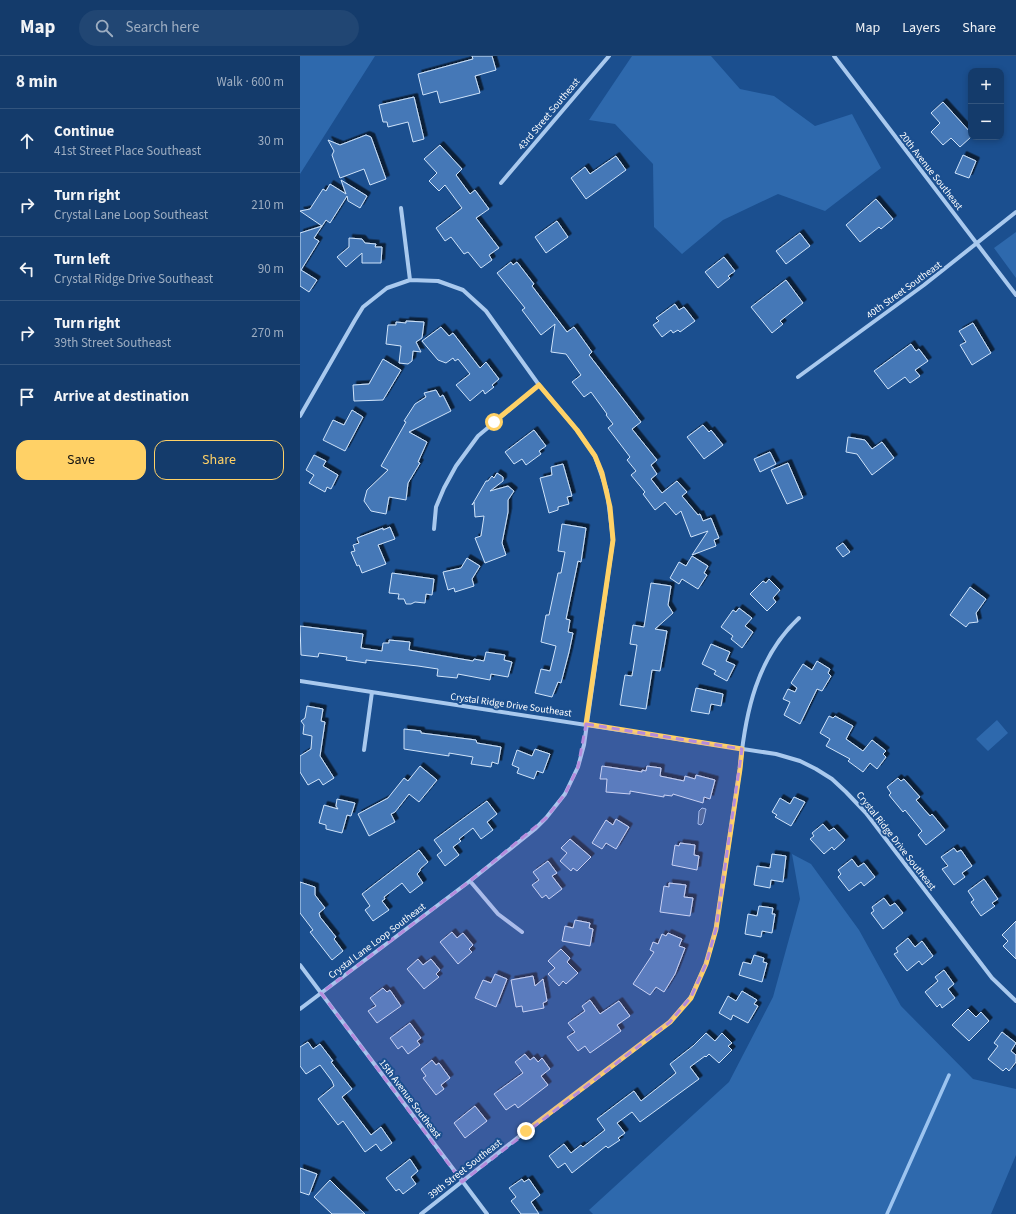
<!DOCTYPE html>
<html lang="en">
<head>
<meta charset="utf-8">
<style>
  :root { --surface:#143b6b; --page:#214673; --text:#f1f3f6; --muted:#9dadc1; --line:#33557e; --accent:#ffd166 }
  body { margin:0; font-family:"Source Sans 3",sans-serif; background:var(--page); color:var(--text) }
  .controls { position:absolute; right:12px; top:12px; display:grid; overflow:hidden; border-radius:8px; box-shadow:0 2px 6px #0003 }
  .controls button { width:36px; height:36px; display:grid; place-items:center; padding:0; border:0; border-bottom:1px solid var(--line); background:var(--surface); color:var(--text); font:20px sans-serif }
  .stop { position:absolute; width:12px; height:12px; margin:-9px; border:3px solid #ffd166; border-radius:50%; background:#fff }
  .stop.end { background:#ffd166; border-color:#fff; box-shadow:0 1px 4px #0008 }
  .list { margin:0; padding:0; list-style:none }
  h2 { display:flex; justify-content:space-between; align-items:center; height:52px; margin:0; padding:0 16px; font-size:17px }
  h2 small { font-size:13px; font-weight:400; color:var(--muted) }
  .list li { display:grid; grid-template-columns:26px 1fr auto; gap:12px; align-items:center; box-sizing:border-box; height:64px; padding:0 16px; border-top:1px solid var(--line) }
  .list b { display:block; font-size:15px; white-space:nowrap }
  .list p { margin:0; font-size:13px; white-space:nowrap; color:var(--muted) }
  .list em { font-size:13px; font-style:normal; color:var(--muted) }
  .actions { display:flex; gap:8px; padding:12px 16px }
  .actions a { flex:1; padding:9px 0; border:1px solid var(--accent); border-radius:12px; text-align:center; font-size:14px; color:var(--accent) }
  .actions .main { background:var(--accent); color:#111 }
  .icon { flex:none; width:22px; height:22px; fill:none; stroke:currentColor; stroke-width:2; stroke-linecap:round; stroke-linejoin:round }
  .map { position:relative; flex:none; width:716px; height:1158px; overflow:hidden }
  header { display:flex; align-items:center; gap:24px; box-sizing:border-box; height:56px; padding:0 20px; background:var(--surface); border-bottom:1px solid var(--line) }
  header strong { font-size:19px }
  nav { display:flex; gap:22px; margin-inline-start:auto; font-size:14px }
  .search { width:280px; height:36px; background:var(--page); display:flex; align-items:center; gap:10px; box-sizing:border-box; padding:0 14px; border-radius:22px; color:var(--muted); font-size:15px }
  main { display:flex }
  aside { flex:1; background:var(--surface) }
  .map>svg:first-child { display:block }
</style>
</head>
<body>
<header>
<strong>Map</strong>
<div class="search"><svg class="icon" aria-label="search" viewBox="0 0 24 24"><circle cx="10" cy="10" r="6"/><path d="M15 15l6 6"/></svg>Search here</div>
<nav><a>Map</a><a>Layers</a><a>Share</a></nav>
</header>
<main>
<aside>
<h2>8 min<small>Walk · 600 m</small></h2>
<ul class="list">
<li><svg class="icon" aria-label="ahead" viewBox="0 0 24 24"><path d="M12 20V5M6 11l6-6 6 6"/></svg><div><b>Continue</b><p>41st Street Place Southeast</p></div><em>30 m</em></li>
<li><svg class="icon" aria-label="right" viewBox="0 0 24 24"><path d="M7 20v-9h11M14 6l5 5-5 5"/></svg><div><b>Turn right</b><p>Crystal Lane Loop Southeast</p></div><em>210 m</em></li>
<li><svg class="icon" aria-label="left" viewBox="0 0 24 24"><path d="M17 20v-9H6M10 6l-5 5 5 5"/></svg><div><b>Turn left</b><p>Crystal Ridge Drive Southeast</p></div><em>90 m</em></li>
<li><svg class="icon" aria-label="right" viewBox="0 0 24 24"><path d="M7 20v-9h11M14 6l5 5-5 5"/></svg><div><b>Turn right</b><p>39th Street Southeast</p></div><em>270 m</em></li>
<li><svg class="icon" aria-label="arrive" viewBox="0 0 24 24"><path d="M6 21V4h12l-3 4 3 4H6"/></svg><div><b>Arrive at destination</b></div></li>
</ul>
<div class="actions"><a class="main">Save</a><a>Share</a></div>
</aside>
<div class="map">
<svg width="716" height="1158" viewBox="0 0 716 1158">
  <defs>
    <filter id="shadow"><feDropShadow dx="3.5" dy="-3.5" stdDeviation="0" flood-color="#0009"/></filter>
  </defs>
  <rect width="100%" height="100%" fill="#1b4f8f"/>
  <!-- green -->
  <path fill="#2e69ad" d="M0,0H75L0,118Z
    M332,0H411L440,33L474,40L515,70L552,58L581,112L525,155L478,138L423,164L382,198L354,171L353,108L315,68L289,64Z
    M716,176V222L694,192Z
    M697,664L708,677L688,695L676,683Z
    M492,798L511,808L559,874L601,950L673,1023L716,1033V1099L691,1158H293L289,1154L429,1026L473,941L500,843Z"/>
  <!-- water -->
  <path fill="#3c6290" stroke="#9cc4f0" d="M402,752L406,753L403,767L401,769L398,768L399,755Z"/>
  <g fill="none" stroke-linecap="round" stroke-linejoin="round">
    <!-- stream -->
    <path stroke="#9cc4f0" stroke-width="3.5" d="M587,1158L649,1019"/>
  </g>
  <!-- building -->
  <path fill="#4478b7" stroke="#cfe3fa" filter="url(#shadow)" d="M172,0H192L196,14L175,20L180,37L140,47L137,35L123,39L118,18L173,3Z
    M114,41L124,83L113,86L108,66L88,71L87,66H83L79,49Z
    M643,46L671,77V81L660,91L651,82L643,89L631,76L640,67L631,57Z
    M66,79L71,81L86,123L70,129L64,113L40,122L32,99L34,95L28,84L40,89Z
    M140,89L162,113L156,119L170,138L175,134L189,153L176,162L199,192L189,199L192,204L181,212L168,196L164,198L151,181L145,185L136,172L162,152L145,129L139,135L129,125L137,117L124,103Z
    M663,99L676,105L669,122L655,117Z
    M316,100L326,114L286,143L271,122L285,111L290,118Z
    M41,124L67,140L60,152L48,145L47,140L30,167L26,164L14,182L19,185L1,214L17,224L9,236L0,230V177L22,170L0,155L10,153L23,133L26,135L30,128L46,138Z
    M576,143L593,163L581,173L579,171L560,186L546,169Z
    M257,165L268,181L246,197L235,181Z
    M500,177L510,190L486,208L476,195Z
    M49,182L62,183L65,187L76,188L75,191H82L81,207H62V197L46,211L37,201L49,191Z
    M424,201L435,215L428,220L430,222L418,232L405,216Z
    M211,206L213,209L217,206L234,228L232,230L267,276L274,271L292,296L289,299L341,366L332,373L357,404L351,409L357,418L351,423L362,437L377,425L387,436L382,440L398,459L400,458L403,465L411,462L419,482L414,484L416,490L392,499L408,475L391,481L381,455L376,459L365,446L355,454L343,438L345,436L331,419L336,415L327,404L330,401L308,372L313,368L306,359L307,358L291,336L284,341L272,326L281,319L266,298L251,296L255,268L241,279L222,254L225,252L197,217Z
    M486,224L503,247L480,265L483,268L472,277L451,251Z
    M375,248L379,254L384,251L395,265L380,276L378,274L373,277L371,274L362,281L353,269L359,265L356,262Z
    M106,265L124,266L122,282L116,286L121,296L113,295L112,305L108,308L99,307L101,290L86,288L88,269H96V266L106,267Z
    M673,267L691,297L672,309L660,289L666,286L659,275Z
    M141,271L149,280L153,277L180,312L186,306L199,323L192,329L194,331L185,338L183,334L170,345L156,329L170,318L158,303L155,305L153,302L146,307L138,304L122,285Z
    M611,288L616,295L619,293L628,305L615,314L620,320L610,327L605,321L588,333L574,315Z
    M83,303L101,314L83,344L54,345L53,329L69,328Z
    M136,334L140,341L143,339L151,355L109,376L127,386L118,406L120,407L108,427L106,444L89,441L86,458L71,455L64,445L67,434L88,414L81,410L106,366L104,365L115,348L126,341L124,337Z
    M52,354L63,361L45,395L23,384L33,364L44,369Z
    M403,369L409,376L411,374L423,389L404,403L387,381Z
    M234,374L246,390L239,395L241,398L226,409L222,403L214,408L205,396Z
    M548,381L565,384L572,393L582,386L594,402L572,419L557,398L546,396Z
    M470,396L476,408L460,416L454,403Z
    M14,399L26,405L23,410L38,419L31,433L27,431L25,436L9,427L14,419L6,414Z
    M488,407L503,442L487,448L471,414Z
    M263,408L272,440L267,441L269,448L258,451V454L249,457L240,422L252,419L251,411Z
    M197,417L203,421V425L190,435L208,430L214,435L208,444V456L202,487L206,499L185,507L175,482L181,480L184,460L175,461L174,446L172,449L186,425H188L192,420L194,422Z
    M262,468L286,472L281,506L278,505L266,563L270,564L268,576L273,577L269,596L261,627L258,626L252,641L235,637L241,613L250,615L256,590L241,586L246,559H249L258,517H261L265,496L258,495Z
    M90,471L95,483L78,489L86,508L62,517L59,509L57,510L51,496L55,495L53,489L59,487L57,482L83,472V474Z
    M543,487L550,496L543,501L536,492Z
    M392,500L408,510L404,517L407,519L398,533L382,523L379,528L370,522L379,506L386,510Z
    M167,502L180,510L172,523L174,530L155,536L154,532L148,534L143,516L161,512Z
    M92,517L134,523L132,539L126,538L125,547L115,546L111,548H106L104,543H98L99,538L89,537Z
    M469,523L480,534L473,542L476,546L467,555L450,538L463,525L466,527Z
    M351,527L371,530L368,549L373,557L355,573L367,575L360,615L352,614L346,653L320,649L325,619L332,620L337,589L330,588L333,569L344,571Z
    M670,531L686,543L676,557L678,566L669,567L666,571L650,559Z
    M439,552L452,562L445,570L453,576L442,592L431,583L433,580L421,571L433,554L436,556Z
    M0,570L63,578L61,592L82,595L83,587H89V584L110,586L109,594L173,605L174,603L184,605L186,596L205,599L204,604L212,606L208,621L191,618L190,624L158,618L157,622L137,620L138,613L118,610L66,604V607L46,604L47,601L19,597L18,601L1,599Z
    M411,588L430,596L426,605L435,609L427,625L414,618L416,615L402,608Z
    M517,605L530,613L528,617L531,620L522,635L517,633L500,668L484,659L490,646L483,643L488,633L495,636L497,632L491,627L503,608L512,614Z
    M396,632L423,638L421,650L411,648L409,658L391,655Z
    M7,650L23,653L21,665L25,666L20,700L34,722L23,729L19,723L8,729L0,716V700L11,693L12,680L3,678L4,669L1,665L5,662Z
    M529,660L533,662L535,660L553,670L546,683L563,695L572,684L586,695L583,698L586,701L577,713L570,707L563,716L548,705L550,703L526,690L530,683L520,677Z
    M104,673L121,675V677L176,684L177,687L201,691L198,708L192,706L191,711L171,708L173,701L149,697V700L104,693Z
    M235,693L250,698L243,717L237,715L234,723L217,717L219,712L212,709L217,694L232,700Z
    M120,710L137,724L119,746L109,738L95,756L91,758L95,766L69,780L58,758L88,742L104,722L108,725Z
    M302,710L342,716V714L346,715L347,710L361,712L360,720L384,725L385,720L395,723L396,719L415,724L410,743L404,741L403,747L373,738L372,740L364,739V741L330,735V738L306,736L307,723H300Z
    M598,722L601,725L604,723L620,741L616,744L630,760L632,758L645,774L626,789L618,779L622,775L605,754L603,756L589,739L591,737L587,731Z
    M494,741L505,746L491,770L475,761L477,759L472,756L480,742L490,748Z
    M37,743L55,747L51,760L47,759L42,777L26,773V769L19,767L24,749L38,753L36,750Z
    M187,745L197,758L187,766L193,774L181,783L173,772L159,783L161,785L153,791L159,799L145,810L137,799L142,795L134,784Z
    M316,763L329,771L316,793L306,787L302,793L292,787L306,764L313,769Z
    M523,768L529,775L534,772L545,784L534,794L532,791L524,798L510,783L514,780L512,777Z
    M270,783L291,801L277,815L273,812L271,815L260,805L267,797L261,792Z
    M380,787L395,789L394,799L399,800L397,814L372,809L375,789L379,790Z
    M654,792L657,796L661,794L672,810L662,817L665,821L654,829L642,813L648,810L641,801Z
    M119,794L128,806L120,813V815L117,818L123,827L110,837L102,827L84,841L85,843L82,845L89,854L73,865L65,854L70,850L62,838Z
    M472,798L486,800L483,826L471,824L470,832L454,829L457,810L470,812Z
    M552,803L558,811L564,807L575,821L564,830L561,826L549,835L538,821L541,818L538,814Z
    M248,805L257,817L252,820L262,833L249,843L246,839L242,842L232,829L239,824L233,816Z
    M684,823L698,843L692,847L695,850L681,860L671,846L674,844L668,835Z
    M0,826L15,831V839L25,852L19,857L20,861L36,881L34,883L43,895L32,904L10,876L13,874L0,857Z
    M369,827L386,829L384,841L393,842L390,860L360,856L364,830L369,831Z
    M584,842L590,850L595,847L603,857L583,873L571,857L574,855L572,851Z
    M459,850L473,852L472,858H475L472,877L462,875L461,881L445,878L448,858L457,860Z
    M275,864L290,867L289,872L293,873L290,890L262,885L265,870L273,872Z
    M716,865V903L703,890L708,885L702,879Z
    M152,876L157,882L163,877L173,889L169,893L172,896L158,908L140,886Z
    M368,877L382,883L379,890L385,892L375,918L364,936L356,931L350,939L333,928L354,896L350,894L353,886L358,888L362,878L366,880Z
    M608,882L615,891L622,885L633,900L622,909L619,905L607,915L594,898L598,896L596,892Z
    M261,893L270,902L267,906L278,917L266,928L263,925L259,930L248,918L255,912L248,905Z
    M454,899L464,902L463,906L467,907L462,926L439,919L443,906L451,908Z
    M118,903L123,909L131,903L140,914L136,918L139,921L124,933L107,913Z
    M644,914L654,928L648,933L655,942L642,952L640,948L637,951L625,936L638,925L635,921Z
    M195,918L207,923L196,951L175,942L183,924L191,927Z
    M233,920L235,930L243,923L247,945L243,947L244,952L223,956L222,950L216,951L211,924Z
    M83,932L87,936L90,934L101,950L77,967L68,955L76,950L70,942Z
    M442,935L457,944L454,948L458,950L448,967L433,959L431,964L419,957L428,940L436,945Z
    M290,944L300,958L319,945L330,960L317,969L321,975L290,997L285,990L278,995L267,981L275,976L268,967L285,955L282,950Z
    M668,953L676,961L681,956L689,965L669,985L652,969Z
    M110,967L121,982L117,985L120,989L108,998L102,990L98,993L90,982Z
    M702,976L716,987L711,995L716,999V1006L709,1015L706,1012L703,1015L688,1003L698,990L694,987Z
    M406,977L415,985L422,977L432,987L428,990L432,994L419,1007L409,998L406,1001L405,1000L390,1011L399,1023L340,1066L332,1056L317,1067L325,1077L318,1082L320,1084L308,1092L306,1090L272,1117L265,1107L258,1112L249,1100L264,1088L271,1097L281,1089L283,1091L305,1074L297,1063L334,1035L341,1045L365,1026L376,1017L370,1008L393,990Z
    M8,986L13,993L20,988L33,1005L31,1006L52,1033L42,1041L71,1079L81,1071L92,1087L81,1095L76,1088L65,1096L43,1065L38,1069L18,1043L34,1030L32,1025L20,1009L6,1018L0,1010V991Z
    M225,998L230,1004L234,1001L238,1006L242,1002L250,1013L241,1020L248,1029L218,1052L215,1048L206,1054L194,1038L223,1017L215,1006Z
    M132,1004L136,1009L139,1007L150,1022L141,1029L144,1033L136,1039L123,1022L126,1020L121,1013Z
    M175,1050L187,1065L165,1082L154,1067Z
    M110,1103L118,1115L111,1121L116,1128L103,1138L99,1133L96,1135L86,1122Z
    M0,1112L17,1118L9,1139L0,1136Z
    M222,1123L224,1126L229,1123L240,1139L231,1146L239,1158H221L211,1145L216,1141L209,1132Z
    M30,1124L41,1135L65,1158H32L14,1141Z"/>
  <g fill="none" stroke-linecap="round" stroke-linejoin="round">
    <!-- minor -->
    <path stroke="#a9c9ee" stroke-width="4" d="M534,0L716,239
      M201,127L309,0
      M101,152L110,224
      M498,321L624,229L716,156
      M0,360L55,264L63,251L87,232L110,224L138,225L163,234L186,255L239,329L277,374L295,400L307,435L313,484L284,689L278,711L265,738L246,762L235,773L170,825L0,953
      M134,473L136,451L144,432L156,410L178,380L239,329
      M0,625L476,698L500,705L516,713L532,723L546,736L566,757L692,922L716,945
      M64,694L72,636
      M170,825L198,858L222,876
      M0,909L187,1158
      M121,1158L226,1075L353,979L370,966L391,941L406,908L416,873L440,713C445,657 457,601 499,562"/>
  </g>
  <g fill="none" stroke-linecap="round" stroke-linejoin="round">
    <!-- route -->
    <path stroke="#ffd166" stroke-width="5" d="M194,366L239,329L277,374L295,400L302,417L310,451L313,484L286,668L442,693L440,713L416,873L406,908L391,942L370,966L226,1075"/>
  </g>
  <!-- marked area -->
  <path fill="#b68bdc" fill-opacity="0.2" stroke="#b68bdc" stroke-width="3" stroke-dasharray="8 5" stroke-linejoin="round" d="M286,668L442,693L416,873L406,908L391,941L370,966L162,1126L21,937L170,825L246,762L265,738L278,711Z"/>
  <g text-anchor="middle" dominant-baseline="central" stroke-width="4" stroke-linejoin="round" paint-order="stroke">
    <!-- street labels -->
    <g font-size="10" fill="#fff" stroke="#1b4f8f">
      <text transform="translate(249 58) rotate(-50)">43rd Street Southeast</text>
      <text transform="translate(631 115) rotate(52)">20th Avenue Southeast</text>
      <text transform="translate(604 234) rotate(-36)">40th Street Southeast</text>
      <text transform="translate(211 649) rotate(8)">Crystal Ridge Drive Southeast</text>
      <text transform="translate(596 785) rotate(52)">Crystal Ridge Drive Southeast</text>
      <text transform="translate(77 885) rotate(-37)">Crystal Lane Loop Southeast</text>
      <text transform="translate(110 1043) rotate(53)">15th Avenue Southeast</text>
      <text transform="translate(165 1113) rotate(-38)">39th Street Southeast</text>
    </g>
  </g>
</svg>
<div class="controls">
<button>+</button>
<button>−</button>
</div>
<div class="stop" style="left:194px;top:366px"></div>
<div class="stop end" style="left:226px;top:1075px"></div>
</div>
</main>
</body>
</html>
